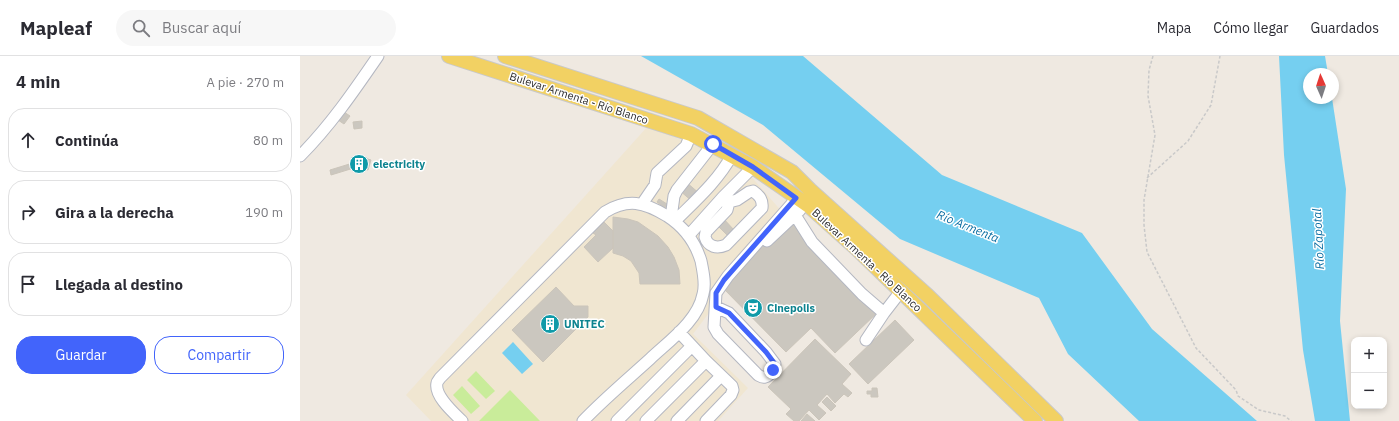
<!DOCTYPE html>
<html lang="es">
<head>
<meta charset="utf-8">
<style>
  :root { --surface:#fff; --page:#f7f7f7; --text:#2b2b33; --muted:#7c7c81; --line:#e1e1e2; --accent:#4264fb }
  body { margin:0; font-family:"IBM Plex Sans",sans-serif; background:var(--page); color:var(--text) }
  .controls { position:absolute; right:12px; bottom:12px; display:grid; overflow:hidden; border-radius:8px; box-shadow:0 2px 6px #0003 }
  .controls button { width:36px; height:36px; display:grid; place-items:center; padding:0; border:0; border-bottom:1px solid var(--line); background:var(--surface); color:var(--text); font:20px sans-serif }
  .compass { position:absolute; left:1003px; top:12px; width:36px; height:36px; border-radius:50%; background:var(--surface); box-shadow:0 2px 6px #0003; rotate:357deg }
  .stop { position:absolute; width:12px; height:12px; margin:-9px; border:3px solid #4264fb; border-radius:50%; background:#fff }
  .stop.end { background:#4264fb; border-color:#fff; box-shadow:0 1px 4px #0008 }
  .list { margin:0; padding:0; list-style:none }
  h2 { display:flex; justify-content:space-between; align-items:center; height:52px; margin:0; padding:0 16px; font-size:17px }
  h2 small { font-size:13px; font-weight:400; color:var(--muted) }
  .list li { display:grid; grid-template-columns:26px 1fr auto; gap:12px; align-items:center; box-sizing:border-box; height:64px; margin:0 8px 8px; padding:0 8px; border:1px solid var(--line); border-radius:16px }
  .list b { display:block; font-size:15px; white-space:nowrap }
  .list em { font-size:13px; font-style:normal; color:var(--muted) }
  .actions { display:flex; gap:8px; padding:12px 16px }
  .actions a { flex:1; padding:9px 0; border:1px solid var(--accent); border-radius:16px; text-align:center; font-size:14px; color:var(--accent) }
  .actions .main { background:var(--accent); color:#fff }
  .icon { flex:none; width:22px; height:22px; fill:none; stroke:currentColor; stroke-width:2; stroke-linecap:round; stroke-linejoin:round }
  .map { position:relative; flex:none; width:1099px; height:365px; overflow:hidden }
  header { display:flex; align-items:center; gap:24px; box-sizing:border-box; height:56px; padding:0 20px; background:var(--surface); border-bottom:1px solid var(--line) }
  header strong { font-size:19px }
  nav { display:flex; gap:22px; margin-inline-start:auto; font-size:14px }
  .search { width:280px; height:36px; background:var(--page); display:flex; align-items:center; gap:10px; box-sizing:border-box; padding:0 14px; border-radius:22px; color:var(--muted); font-size:15px }
  main { display:flex }
  aside { flex:1; background:var(--surface) }
  .map>svg:first-child { display:block }
</style>
</head>
<body>
<header>
<strong>Mapleaf</strong>
<div class="search"><svg class="icon" aria-label="search" viewBox="0 0 24 24"><circle cx="10" cy="10" r="6"/><path d="M15 15l6 6"/></svg>Buscar aquí</div>
<nav><a>Mapa</a><a>Cómo llegar</a><a>Guardados</a></nav>
</header>
<main>
<aside>
<h2>4 min<small>A pie · 270 m</small></h2>
<ul class="list">
<li><svg class="icon" aria-label="ahead" viewBox="0 0 24 24"><path d="M12 20V5M6 11l6-6 6 6"/></svg><div><b>Continúa</b></div><em>80 m</em></li>
<li><svg class="icon" aria-label="right" viewBox="0 0 24 24"><path d="M7 20v-9h11M14 6l5 5-5 5"/></svg><div><b>Gira a la derecha</b></div><em>190 m</em></li>
<li><svg class="icon" aria-label="arrive" viewBox="0 0 24 24"><path d="M6 21V4h12l-3 4 3 4H6"/></svg><div><b>Llegada al destino</b></div></li>
</ul>
<div class="actions"><a class="main">Guardar</a><a>Compartir</a></div>
</aside>
<div class="map">
<svg width="1099" height="365" viewBox="0 0 1099 365">
  <rect width="100%" height="100%" fill="#efe9e1"/>
  <!-- education -->
  <path fill="#f0e6d1" d="M348,70L441,109L484,158L393,278L448,332L418,365H131L106,339Z"/>
  <!-- pitch -->
  <path fill="#c9ec9a" d="M176,315L195,335L186,343L167,324Z
    M162,330L180,350L171,358L153,339Z
    M210,334L240,365H179Z"/>
  <!-- water -->
  <path fill="#75cff0" d="M341,0H503L642,119L782,177L852,273L957,365H839L768,298L739,242L600,183L463,69Z
    M979,0H1025L1028,18H1009V42H1032L1046,133L1040,265L1050,365H1015L1003,294L984,99Z
    M213,286L233,308L222,318L202,297Z"/>
  <!-- building -->
  <path fill="#cbc7bf" stroke="#cbc5ba" d="M44,56L50,60L44,68L38,64Z
    M62,65V72L54,73L53,66Z
    M58,100L71,104L68,114L57,111L31,119L30,114L56,106Z
    M386,126L400,138L393,146L379,134Z
    M359,143L367,148L365,152L357,146Z
    M313,161L328,163L338,166L358,180L368,191L374,201L379,214L380,228H340L339,217L331,205L323,200L313,197Z
    M422,161L434,174L428,180L415,167Z
    M490,165L578,256L535,297L511,272L486,296L421,230Z
    M304,166L313,175V192L298,206L284,191L296,179L293,177Z
    M256,231L274,250H288V261L243,306L212,274Z
    M595,264L614,284L568,328L549,308Z
    M515,283L551,318L542,328L552,337L548,341L544,338L535,347L527,338L517,349L526,357L519,364L509,354L499,365H494L486,358L491,353L468,331Z
    M572,332H577L578,341H571V338H567V335H572Z
    M527,341L536,350L531,355L522,346Z
    M507,358L515,365H501Z"/>
  <g fill="none" stroke-linecap="round" stroke-linejoin="round">
    <!-- minor casing -->
    <g stroke="#b4b7c1" stroke-width="13">
      <path id="minor" d="M0,100C30,70 54,35 78,0
        M453,135C460,140 463,144 462,152L426,189C417,193 408,191 405,181L406,176L427,154L429,146L437,144L449,136Z
        M342,148L355,129L357,117L386,90L391,78
        M495,159L512,186L562,238L584,257L601,235
        M371,162L374,140L377,134L413,88
        M375,165C395,145 418,125 432,99
        M389,179L423,141L453,111
        M467,185L500,154
        M416,251L429,257L466,296L475,308C474,313 470,320 465,321C462,322 460,320 458,319L418,278L414,271L416,237L428,220L497,142
        M379,276L406,305L432,330L433,334L431,339L406,365
        M566,284L584,257
        M162,365C154,357 134,340 137,327C137,325 139,324 140,322L305,156C328,142 344,146 367,160C384,171 395,185 401,205C403,215 406,228 403,238C398,265 369,285 350,303C328,323 304,343 283,365
        M317,365L392,290
        M346,365L406,305
        M377,365L421,320"/>
    </g>
    <!-- major casing -->
    <g stroke="#c9c9c9" stroke-width="16">
      <path id="major" d="M149,0L391,78L453,111L509,150L555,191L735,365
        M205,0L398,62L492,116L510,134L628,240L756,365"/>
    </g>
    <!-- path -->
    <path stroke="#c9c9c9" stroke-width="1.5" stroke-dasharray="3 2" stroke-linecap="butt" d="M853,0L849,14L848,40L855,79L844,144V169L847,196L896,292L936,334L938,340L959,354L985,360L991,365
      M847,122L888,85L911,49L920,0"/>
    <!-- minor -->
    <use href="#minor" stroke="#fff" stroke-width="11"/>
    <!-- major -->
    <use href="#major" stroke="#f2d163" stroke-width="14"/>
  </g>
  <g fill="none" stroke-linecap="round" stroke-linejoin="round">
    <!-- route -->
    <path stroke="#4264fb" stroke-width="5" d="M413,88L453,111L496,142L424,224L416,237V251L429,257L466,296L475,308L473,314"/>
  </g>
  <!-- icons -->
  <defs>
    <g id="building-disc" transform="scale(1)"><circle r="9.5" fill="#0f9aa8" stroke="#fff"/><path d="M-4-6H4V6H1V3H-1V6H-4ZM-2.5-4.3h1.7v1.8h-1.7ZM.8-4.3h1.7v1.8H.8ZM-2.5-1h1.7V.8h-1.7ZM.8-1h1.7V.8H.8Z" fill="#fff"/></g>
    <g id="theatre-disc" transform="scale(1)"><circle r="9.5" fill="#0f9aa8" stroke="#fff"/><path d="M-5-5.5Q0-4 5-5.5V0Q5 5 0 6Q-5 5-5 0ZM-3.3-2.5H-1v1.5H-3.3ZM1-2.5H3.3v1.5H1ZM-2.8 1Q0 5.5 2.8 1Z" fill="#fff"/></g>
  </defs>
  <g fill-rule="evenodd">
    <use href="#building-disc" x="59" y="108"/>
    <use href="#theatre-disc" x="453" y="252"/>
    <use href="#building-disc" x="250" y="268"/>
  </g>
  <g text-anchor="middle" dominant-baseline="central" stroke-width="3" stroke-linejoin="round" paint-order="stroke">
    <!-- street labels -->
    <g font-size="11" fill="#2e2e2e" stroke="#fff">
      <text transform="translate(279 42) rotate(18)">Bulevar Armenta - Río Blanco</text>
      <text transform="translate(567 204) rotate(43)">Bulevar Armenta - Río Blanco</text>
    </g>
    <!-- culture labels -->
    <g font-size="11" font-weight="bold" fill="#0d838f" stroke="#fff" text-anchor="start">
      <text x="73" y="108">electricity</text>
      <text x="467" y="252">Cinepolis</text>
      <text x="264" y="268">UNITEC</text>
    </g>
    <!-- water labels -->
    <g font-size="12" font-style="italic" fill="#0d6fa3" stroke="#fff">
      <text transform="translate(668 170) rotate(22)">Río Armenta</text>
      <text transform="translate(1018 183) rotate(-93)">Río Zapotal</text>
    </g>
  </g>
</svg>
<div class="controls">
<button>+</button>
<button>−</button>
</div>
<svg class="compass" viewBox="-18 -18 36 36"><path d="M0-13l5 13h-10z" fill="#e53935"/><path d="M0 13l5-13h-10z" fill="#7c7c81"/></svg>
<div class="stop" style="left:413px;top:88px"></div>
<div class="stop end" style="left:473px;top:314px"></div>
</div>
</main>
</body>
</html>
